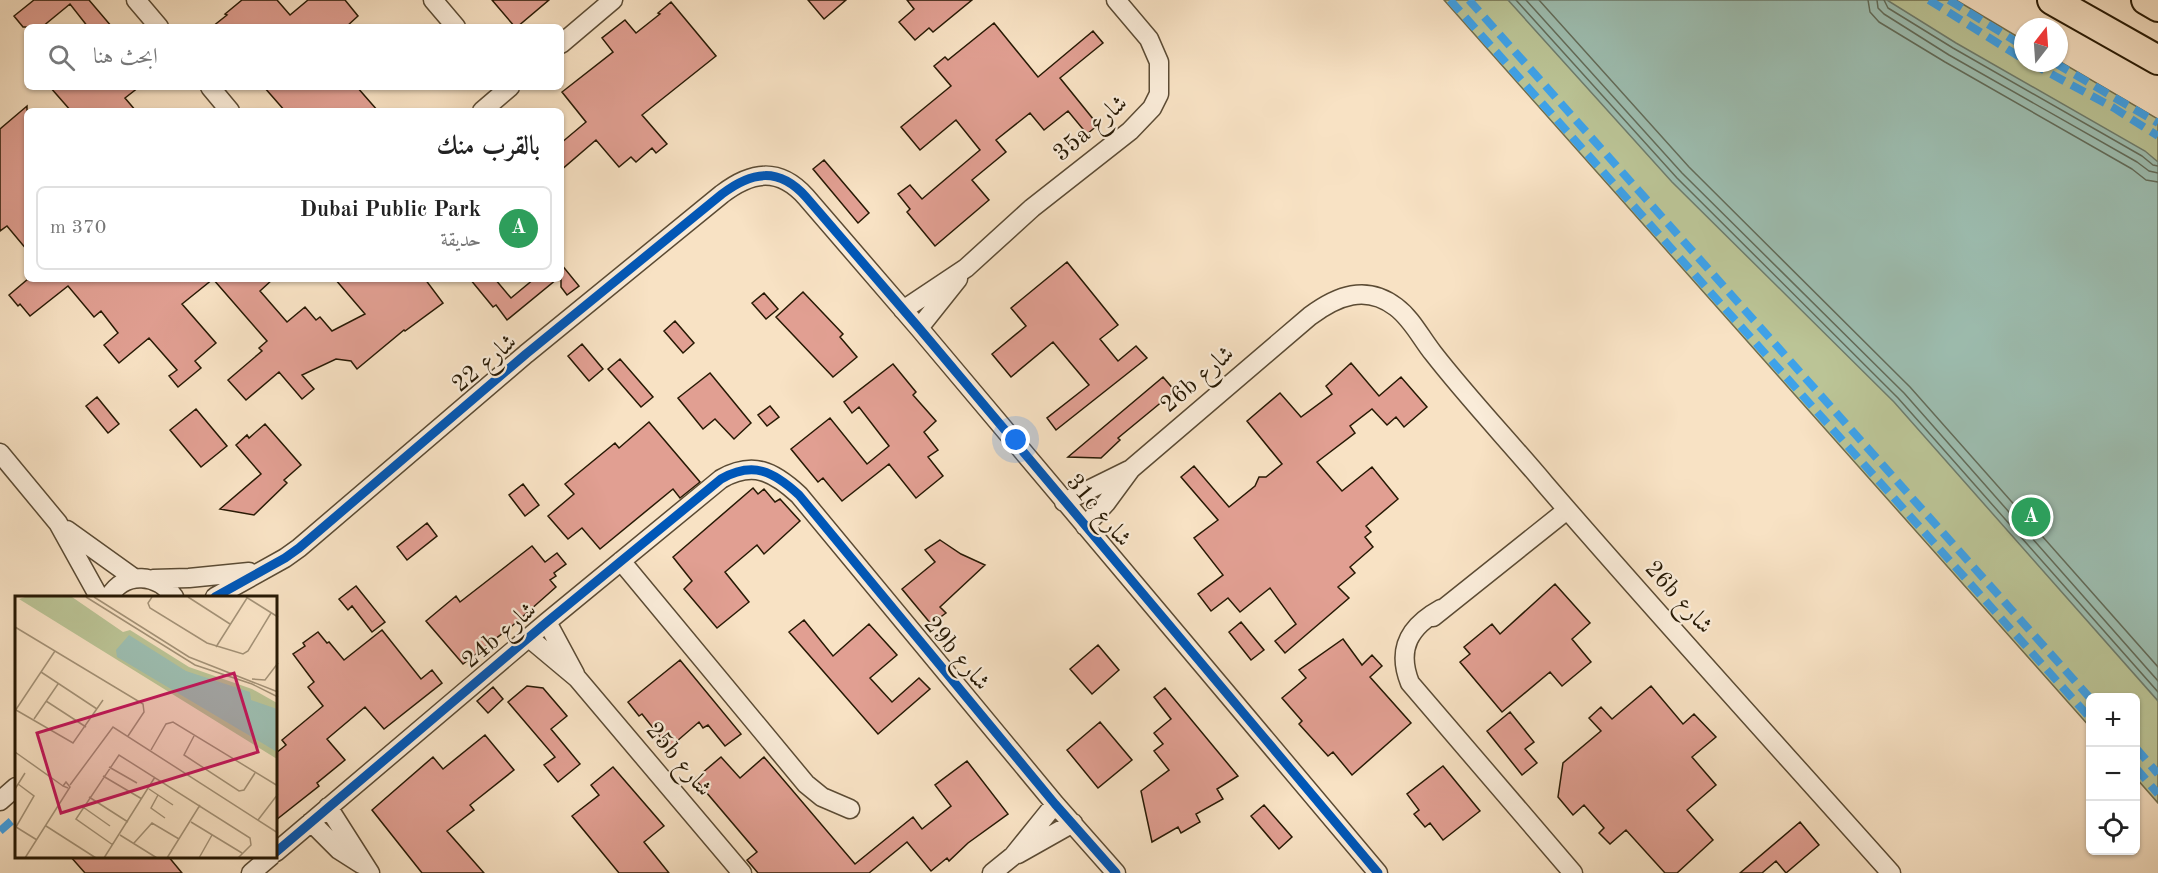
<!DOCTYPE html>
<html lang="ar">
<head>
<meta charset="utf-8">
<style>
  :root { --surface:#fff; --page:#f2f2f2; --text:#222; --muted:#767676; --line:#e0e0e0; --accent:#111827 }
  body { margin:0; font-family:"Old Standard TT",Amiri,serif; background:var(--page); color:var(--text); direction:rtl }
  .controls { position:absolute; right:18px; bottom:18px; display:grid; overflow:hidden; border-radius:9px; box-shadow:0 2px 4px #0004 }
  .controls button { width:54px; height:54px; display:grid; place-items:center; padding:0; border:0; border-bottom:2px solid var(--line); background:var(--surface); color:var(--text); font:30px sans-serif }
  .compass { position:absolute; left:2014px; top:18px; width:54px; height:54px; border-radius:50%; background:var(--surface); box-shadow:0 2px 4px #0004; rotate:17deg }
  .you { position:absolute; left:1016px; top:440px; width:21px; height:21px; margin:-15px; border:4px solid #fff; border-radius:50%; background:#1a73e8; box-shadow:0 0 0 9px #1a73e833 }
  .badge { display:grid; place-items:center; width:39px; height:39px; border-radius:50%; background:var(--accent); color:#fff; font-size:20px; font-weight:700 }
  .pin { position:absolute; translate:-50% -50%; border:3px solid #fff; box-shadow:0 2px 6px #0006 }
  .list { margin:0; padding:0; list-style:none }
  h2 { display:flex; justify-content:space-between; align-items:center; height:78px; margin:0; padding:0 24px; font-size:26px }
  h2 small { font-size:20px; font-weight:400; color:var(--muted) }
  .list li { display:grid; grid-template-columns:39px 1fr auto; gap:18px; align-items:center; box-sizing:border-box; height:84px; margin:0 12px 12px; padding:0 12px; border:2px solid var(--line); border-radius:9px }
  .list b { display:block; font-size:22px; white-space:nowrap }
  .list p { margin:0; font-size:20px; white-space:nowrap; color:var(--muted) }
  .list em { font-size:20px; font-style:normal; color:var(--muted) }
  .icon { flex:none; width:33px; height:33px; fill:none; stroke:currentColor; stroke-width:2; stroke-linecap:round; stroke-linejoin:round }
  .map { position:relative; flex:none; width:2158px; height:873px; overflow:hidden; direction:ltr }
  .search { position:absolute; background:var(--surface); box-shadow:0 2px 4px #0004; left:24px; top:24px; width:540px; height:66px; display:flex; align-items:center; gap:15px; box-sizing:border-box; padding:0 21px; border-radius:9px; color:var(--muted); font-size:22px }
  .panel { position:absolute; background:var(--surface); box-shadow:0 2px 4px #0004; left:24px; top:108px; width:540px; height:174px; border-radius:9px; direction:rtl }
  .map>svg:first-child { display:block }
</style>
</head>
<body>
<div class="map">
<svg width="2158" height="873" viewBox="0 0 2158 873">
  <rect width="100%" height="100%" fill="#f8e2c4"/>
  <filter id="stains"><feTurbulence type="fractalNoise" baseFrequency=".00333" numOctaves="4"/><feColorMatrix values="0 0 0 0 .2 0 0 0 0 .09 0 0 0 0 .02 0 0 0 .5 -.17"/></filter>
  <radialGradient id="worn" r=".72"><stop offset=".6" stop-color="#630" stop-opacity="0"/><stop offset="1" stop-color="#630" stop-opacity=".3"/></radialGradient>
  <!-- green -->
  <path fill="#bbc496" stroke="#716e4d" stroke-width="1.5" d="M1444,0H1956L2023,40V63H2059V61L2158,119V803L2136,778V698H2090V727Z"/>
  <!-- water -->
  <path fill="#9dbeb1" stroke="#6e7c6c" stroke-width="1.5" d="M1508,0H1887L1956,43L2145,151L2158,162V701L1894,402L1672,182Z"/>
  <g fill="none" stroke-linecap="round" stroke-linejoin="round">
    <!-- shore -->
    <path stroke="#626c5a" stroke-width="1.5" d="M1516,0L1677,178L1898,398L2158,692
      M1526,0L1682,173L1904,393L2158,681
      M1539,0L1689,167L1910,387L2158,667
      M1868,0L1870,12L1879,22L1945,62L2132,169L2146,180L2158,182
      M1877,0L1878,8L1884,14L1949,55L2137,162L2149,171L2158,173
      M1884,0L1888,8L1953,48L2142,156L2153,165L2158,166"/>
  </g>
  <!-- building -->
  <path fill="#e19f92" stroke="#271904" stroke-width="1.5" d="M34,0H89L112,27H88L70,4L42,27H23L14,16Z
    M242,0H277L290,15L308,0H345L358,16L346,27H212L227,15L225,14Z
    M492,0H549L517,27H515Z
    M808,0H846L824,19Z
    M907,0H972L933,32L929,28L915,40L899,22L914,9Z
    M671,2L716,56L642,115L667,144L656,153L652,148L636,162L631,157L619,167L596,140L561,170V143L586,122L562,92L613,52L602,38L625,20L636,33L660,14L658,13Z
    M994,23L1038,77L1093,31L1103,43L1060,78L1098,125L1087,134L1068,111L1044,130L1030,113L996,140L1006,152L972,180L989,200L935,246L907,212L910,209L898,194L910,185L922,199L980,150L956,120L920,150L901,127L951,86L934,66L945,57L948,60Z
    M50,87H139L125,98L136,111H71Z
    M264,87H357L378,111H285Z
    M27,106V250L7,226L0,231V129Z
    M824,160L869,213L858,223L813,169Z
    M1067,262L1118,325L1100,339L1118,361L1136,346L1147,358L1056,430L1047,418L1089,385L1053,342L1011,377L992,354L1026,326L1011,308Z
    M561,264L579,286L567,295L561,287Z
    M28,279H213L182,304L216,343L195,361L201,368L178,387L169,376L177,370L149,338L119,363L104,345L118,333L101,311L94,317L68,286L30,316L20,304L18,306L9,295Z
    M213,279H273L260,291L287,322L305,307L316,320L320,317L332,331L365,314L335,279H425L443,303L405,331L404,330L357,369L351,361L336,359L302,375L314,389L302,399L279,372L246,400L228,380L262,351L259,348L267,341Z
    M470,279H495L511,298L534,279H557L507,320L496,305L493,307Z
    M803,292L843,334L840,337L857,357L833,377L776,317Z
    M764,293L778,309L766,319L752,303Z
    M675,321L694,343L683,353L664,331Z
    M582,344L603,369L589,381L568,356Z
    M620,359L653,397L641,407L608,369Z
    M1351,363L1379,396L1401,377L1427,407L1404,427L1396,417L1387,425L1372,409L1350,426L1355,433L1317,462L1342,491L1372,467L1398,499L1366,526L1371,532L1365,537L1373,547L1350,567L1355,573L1338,587L1349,598L1285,653L1275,641L1296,624L1270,588L1240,612L1228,598L1211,611L1198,594L1223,575L1194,538L1218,520L1181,477L1194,466L1229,507L1255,486L1259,477H1266L1282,464L1247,421L1280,393L1301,417L1332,394L1326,386Z
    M893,364L916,392L913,395L936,421L924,432L938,450L928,457L943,476L916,498L889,464L842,501L823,478L818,482L791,449L830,418L867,464L889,446L859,407L852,413L844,402Z
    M710,373L751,423L734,439L715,419L703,429L678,398Z
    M1163,377L1175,391L1118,438L1120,440L1101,458L1068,457Z
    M97,397L119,424L108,433L86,406Z
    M770,406L779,417L767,426L758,415Z
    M196,409L227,446L201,467L170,430Z
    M649,422L700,482L680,498L673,489L600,549L582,528L568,539L548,516L574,494L565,484L615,443L619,448Z
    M265,424L301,465L284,480L287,483L254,515L220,509L261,474L236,445L247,435L249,438Z
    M523,484L539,505L525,516L509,495Z
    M753,488L758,494L764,489L775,502L780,499L800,521L764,554L757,545L725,572L749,602L717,628L684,589L692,581L673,557Z
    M427,523L437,536L407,560L397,547Z
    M940,540L961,554L985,565L940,607L946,613L931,624L902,589L935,562L925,550Z
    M532,546L545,562L557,553L566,564L554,573L556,576L550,580L556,587L512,626L463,664L426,621L456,596L460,602Z
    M1555,584L1590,623L1572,639L1591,662L1562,686L1550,672L1502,712L1460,662L1470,654L1464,647L1492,624L1500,634Z
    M356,586L385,622L372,632L352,606L348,610L339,599Z
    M804,620L833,656L869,624L897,655L870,678L892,702L919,678L930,689L878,734L789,632Z
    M1241,622L1264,650L1251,660L1229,632Z
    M382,630L421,679L432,670L442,683L384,729L365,707L327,739L345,760L317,783L319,786L276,820V753L286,745L282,740L323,706L308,687L314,682L293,654L305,646L303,643L318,632L327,643L329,642L344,660Z
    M1343,639L1362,665L1372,655L1382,666L1370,677L1411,723L1352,775L1333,752L1328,756L1299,724L1302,721L1282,698L1306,678L1299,670Z
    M1098,645L1119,670L1092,694L1070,669Z
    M680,660L741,734L725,746L708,725L703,728L699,722L669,748L642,714L639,716L628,702Z
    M527,686L543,688L567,716L551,729L580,764L558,782L544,765L555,757L508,702Z
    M1651,686L1683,724L1694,714L1716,737L1692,757L1716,785L1687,810L1713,840L1677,873H1665L1626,830L1610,844L1599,833L1604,828L1584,805L1573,815L1558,797L1563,763L1601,731L1589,718L1601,707L1612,719Z
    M493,687L503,699L488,713L477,701Z
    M1165,688L1238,776L1217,789L1223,799L1196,814L1200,822L1181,833L1178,827L1152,842L1141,791L1169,770L1154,751L1163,744L1154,733L1171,719L1154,697Z
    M1510,712L1534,742L1525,749L1537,763L1522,775L1487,731Z
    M1100,722L1132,760L1098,788L1067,750Z
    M485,735L514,770L470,805L474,810L447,831L484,873H422L372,810L433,757L443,769Z
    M721,757L740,778L764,757L855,864L913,817L922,829L951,806L935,785L967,761L1008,814L968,843L949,861L947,858L931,871L907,842L869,873H758L747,860L757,852L695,779Z
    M1443,766L1480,811L1443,840L1430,823L1425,827L1414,814L1419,810L1407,794Z
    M613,767L664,826L644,842L669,873H619L572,816L599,795L591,785Z
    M1264,805L1292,837L1279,849L1251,816Z
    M1800,822L1819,845L1786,873L1776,861L1762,873H1740Z
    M70,856H168L182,873H85Z"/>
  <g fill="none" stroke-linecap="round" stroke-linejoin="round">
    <!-- minor casing -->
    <g stroke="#5b4b34" stroke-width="21">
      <path id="minor" d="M136,0L159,27
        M433,0L456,27
        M561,44L613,0
        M210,87L230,111
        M482,111L510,87
        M903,310L966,268L1032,208L1130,131L1152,108L1159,94V62L1149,39L1116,0
        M919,328L958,279
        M0,453L58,523L99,597
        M1064,502L1129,470
        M1085,526L1106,503L1131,469L1310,316C1337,296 1366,284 1396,307C1412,319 1421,338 1433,353C1468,398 1508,440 1545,484C1658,615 1775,743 1891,873
        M67,530L134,578
        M621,561L806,784L822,797L850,809
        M153,579L189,578L249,572
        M109,597C125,570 158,574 174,597
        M215,597L285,558L299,548L526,354L722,194C752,171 779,167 806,197L919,328L1378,873
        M1441,609C1410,626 1396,648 1410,683L1573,873
        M1433,617L1567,510
        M547,622L575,674
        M528,637L577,678L742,873
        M0,801L16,787
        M328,807L370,873
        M311,822L339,850L361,864
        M276,852L547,622L721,479C753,461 773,471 799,495L1055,804L1116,873
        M1018,854L1073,823
        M251,873L271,856
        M992,873L1013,856L1055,804"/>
    </g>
    <!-- primary casing -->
    <g stroke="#271904" stroke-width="32">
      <path id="primary" d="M2052,0L2158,60
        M2146,0L2158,7"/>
    </g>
    <!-- minor -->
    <use href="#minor" stroke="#faecd9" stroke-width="18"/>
    <!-- primary -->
    <use href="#primary" stroke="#f8e2c4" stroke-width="28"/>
    <!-- quiet -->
    <path stroke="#3ea2e9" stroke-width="8" stroke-dasharray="15 8" stroke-linecap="butt" d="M1450,0L2090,718
      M1469,0L2090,698
      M1929,0L2023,59
      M1949,0L2023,46
      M2031,63L2114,108L2158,136
      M2055,63L2158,123
      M2136,748L2158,774
      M2136,768L2158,794
      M0,831L16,817"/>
    <!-- cycleway casing -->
    <g stroke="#faecd9" stroke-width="13">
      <path id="cycleway" d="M215,597L285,558L299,548L526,354L722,194C752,171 779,167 806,197L919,328L1378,873
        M276,852L547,622L721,479C753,461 773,471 799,495L1055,804L1116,873"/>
    </g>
    <!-- cycleway -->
    <use href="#cycleway" stroke="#0057b8" stroke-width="9"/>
  </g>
  <g text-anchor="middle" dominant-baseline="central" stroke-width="4.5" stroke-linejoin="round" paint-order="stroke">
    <!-- street labels -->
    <g font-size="24" fill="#271904" stroke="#faecd9">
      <text transform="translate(1091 129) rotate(-40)">35a شارع</text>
      <text transform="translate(485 364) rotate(-40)">شارع 22</text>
      <text transform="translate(1198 380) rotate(-41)">26b شارع</text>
      <text transform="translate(1098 511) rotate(50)">31c شارع</text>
      <text transform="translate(1678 598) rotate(48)">26b شارع</text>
      <text transform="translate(500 636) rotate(-40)">24b شارع</text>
      <text transform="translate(956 654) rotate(50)">29b شارع</text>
      <text transform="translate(678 760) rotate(50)">25b شارع</text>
    </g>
  </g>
  <!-- overview -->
  <g transform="translate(15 596)">
    <rect width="262" height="262" fill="#f8e2c4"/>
    <path d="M10,1H57L108,36L115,34L174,71L237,93L262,107V163L4,3Z" fill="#bbc496"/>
    <path d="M114,39L171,75L235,96L236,104L262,113V156L102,61L101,54Z" fill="#9dbeb1"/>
    <path fill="none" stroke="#a49277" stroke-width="1.5" d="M71,1L180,69L237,88L263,101M79,1L174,61L263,96M137,1L133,7L135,12L192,47L228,58L233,55L256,17M173,1L215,28M231,1L263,21M0,31L128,108L129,116L113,140M201,51L232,2M26,76L82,113M237,83L250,84L263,67M31,105L71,131M1,114L58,147L88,104M0,115L40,55M19,123L43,88M179,140L169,159L224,195L229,194L240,177M136,154L151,128L158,126L263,190M0,156L48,190M94,171L122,187M88,180L127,203M55,189L98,131L263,237M0,193L10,177M134,193L158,209M143,199L136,212L150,222M74,201L113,226M68,211L95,230M243,224L263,198M176,226L227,257M31,230L81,262M1,231L19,200L3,188M1,231L22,244M105,239L142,262M119,247L137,227L164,243M98,249L61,223L104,159L235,242L236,249L223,262M10,262L55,191L51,186L48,190L53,192M89,262L140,181M152,262L185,209M184,262L197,239"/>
    <path fill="#c2185b" fill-opacity="0.15" stroke="#c2185b" stroke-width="3" d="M219,77L243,156L46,217L22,137Z"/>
    <rect width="262" height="262" fill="none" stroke="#271904" stroke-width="3"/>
  </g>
  <rect width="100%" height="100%" filter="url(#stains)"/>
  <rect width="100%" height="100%" fill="url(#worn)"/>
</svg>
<div class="controls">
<button>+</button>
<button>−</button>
<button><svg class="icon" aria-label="locate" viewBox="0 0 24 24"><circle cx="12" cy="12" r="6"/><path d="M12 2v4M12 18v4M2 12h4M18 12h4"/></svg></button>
</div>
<svg class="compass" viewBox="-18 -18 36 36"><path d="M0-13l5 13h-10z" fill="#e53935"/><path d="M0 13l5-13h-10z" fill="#767676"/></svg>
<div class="you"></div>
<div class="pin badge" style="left:2031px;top:517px;background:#2e9e5b">A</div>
<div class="search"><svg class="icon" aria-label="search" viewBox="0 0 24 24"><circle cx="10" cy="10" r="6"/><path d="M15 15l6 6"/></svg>ابحث هنا</div>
<section class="panel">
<h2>بالقرب منك<small></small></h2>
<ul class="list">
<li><span class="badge" style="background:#2e9e5b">A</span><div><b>Dubai Public Park</b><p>حديقة</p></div><em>370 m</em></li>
</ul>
</section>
</div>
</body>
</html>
